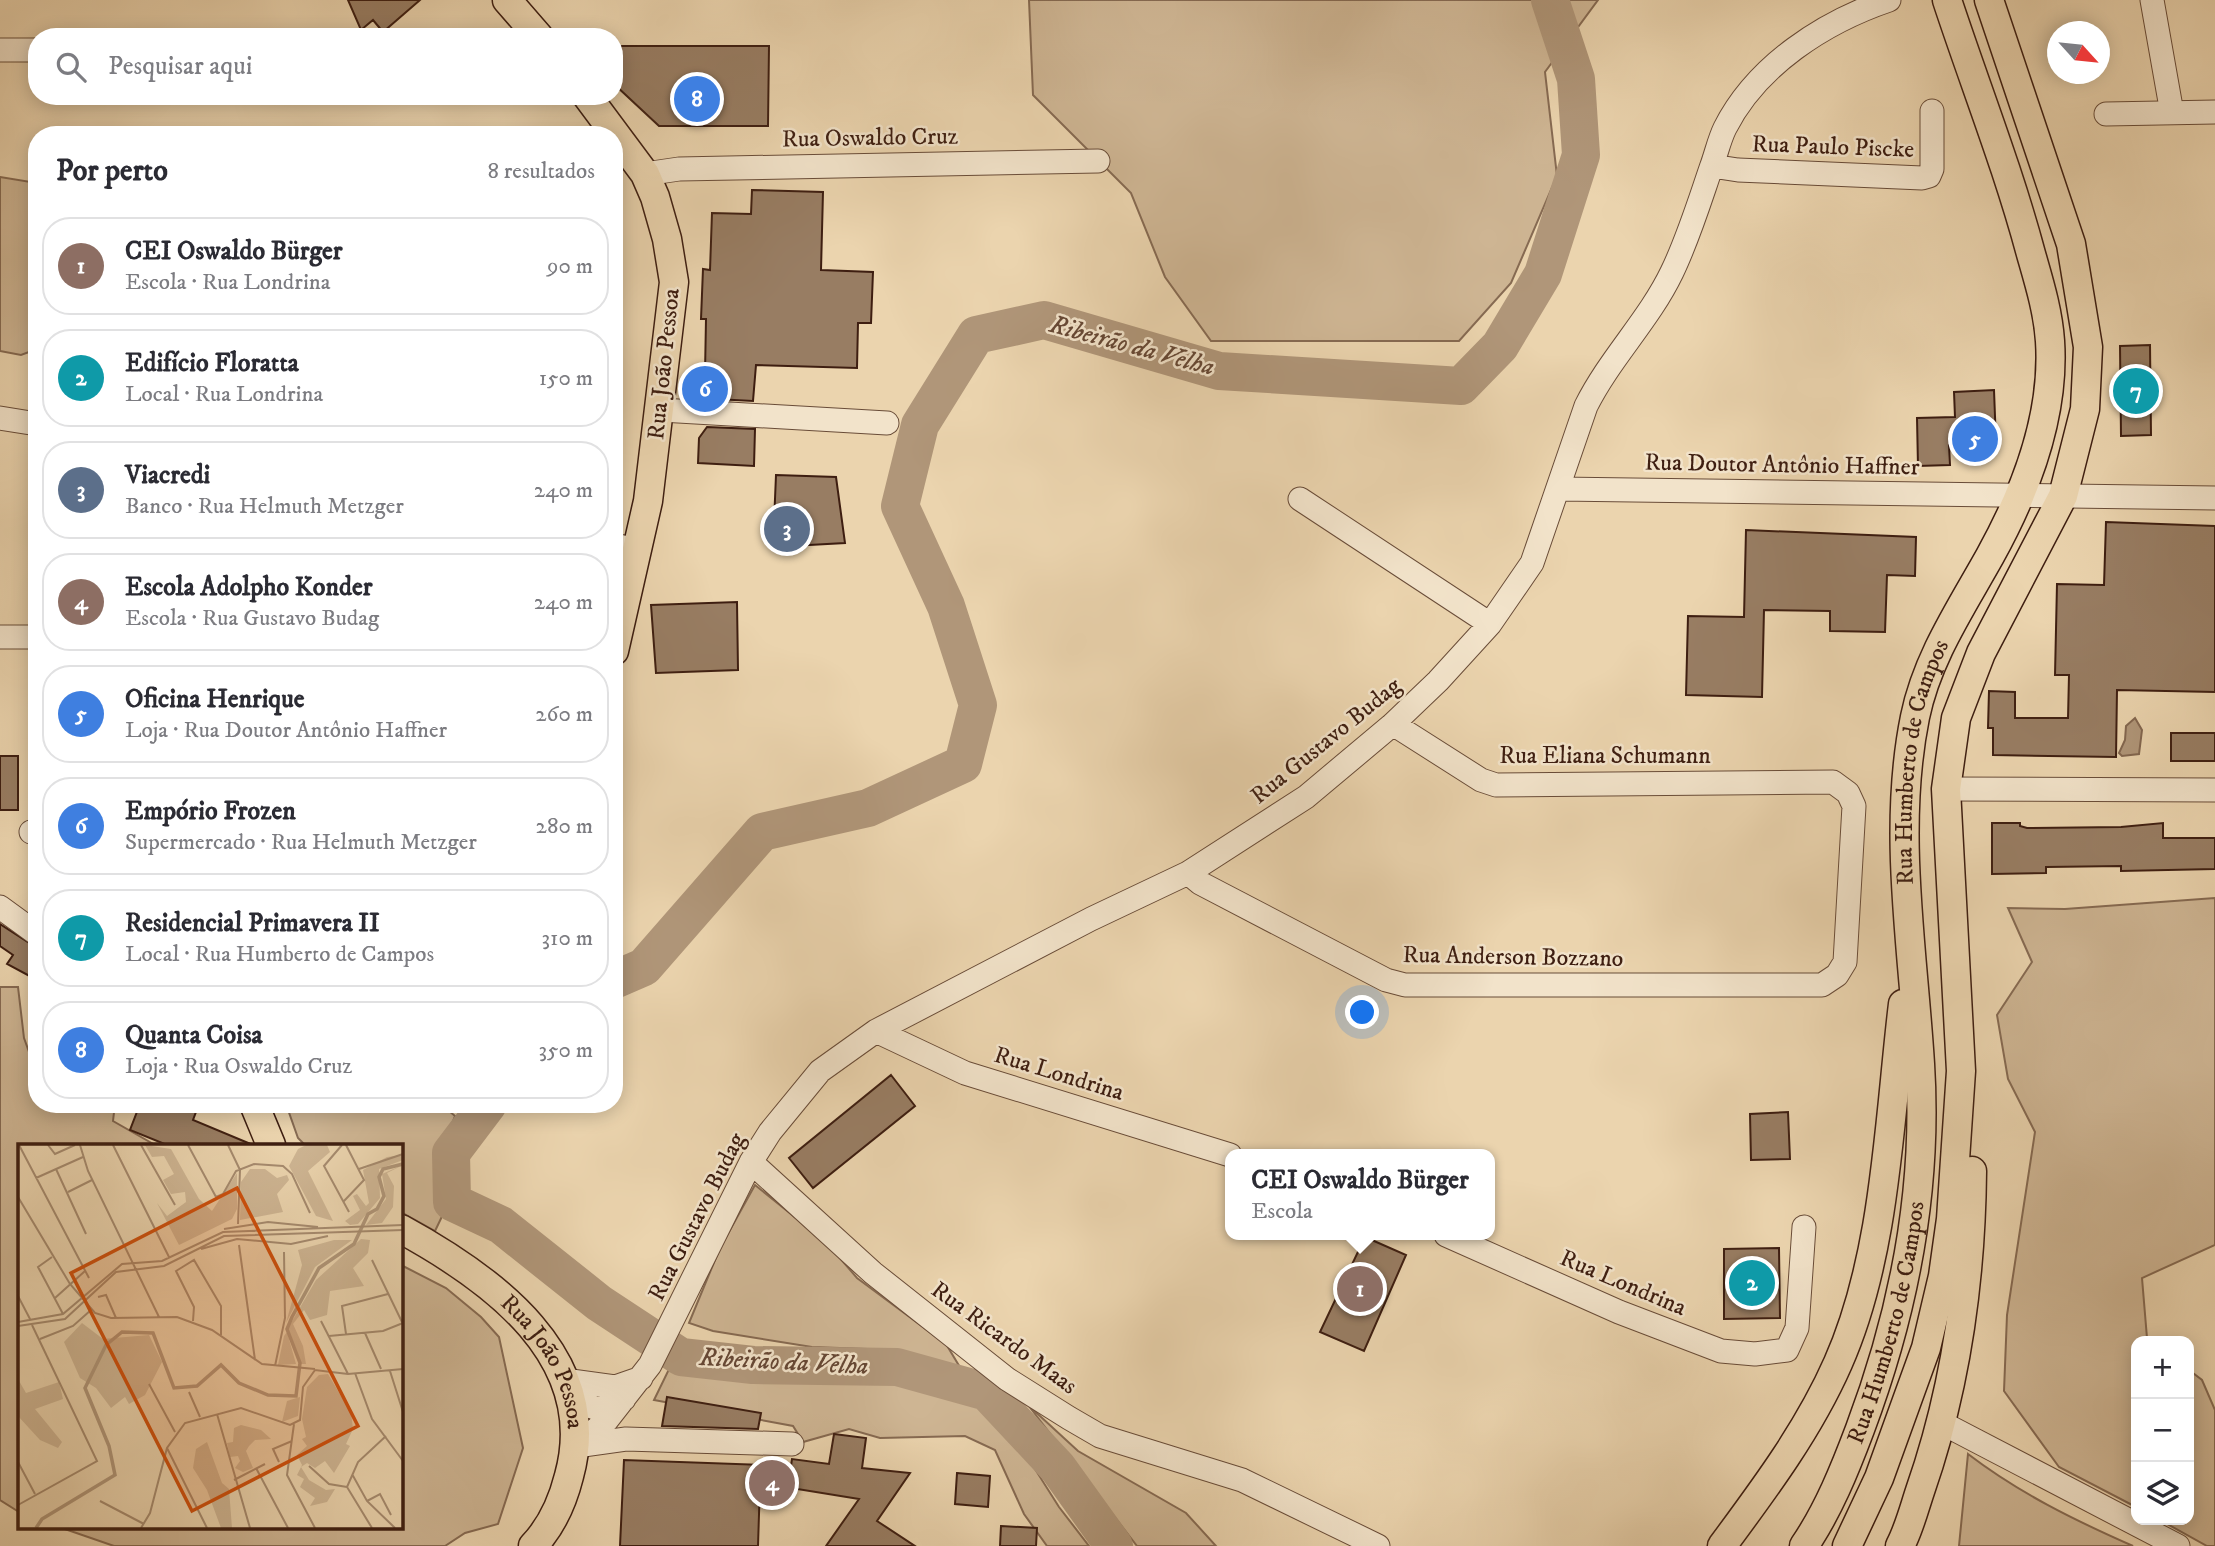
<!DOCTYPE html>
<html lang="pt">
<head>
<meta charset="utf-8">
<style>
  :root { --surface:#fff; --page:#f2f2f3; --text:#2b2b33; --muted:#7c7c81; --line:#e1e1e2; --accent:#db2777 }
  body { margin:0; font-family:"IM FELL DW Pica",serif; background:var(--page); color:var(--text) }
  .controls { position:absolute; right:21px; bottom:21px; display:grid; overflow:hidden; border-radius:14px; box-shadow:0 4px 18px #0003 }
  .controls button { width:63px; height:63px; display:grid; place-items:center; padding:0; border:0; border-bottom:2px solid var(--line); background:var(--surface); color:var(--text); font:35px sans-serif }
  .compass { position:absolute; left:2047px; top:21px; width:63px; height:63px; border-radius:50%; background:var(--surface); box-shadow:0 4px 18px #0003; rotate:117deg }
  .you { position:absolute; left:1363px; top:1013px; width:24px; height:24px; margin:-18px; border:5px solid #fff; border-radius:50%; background:#1a73e8; box-shadow:0 0 0 10px #1a73e833 }
  .badge { display:grid; place-items:center; width:46px; height:46px; border-radius:50%; background:var(--accent); color:#fff; font-size:23px; font-weight:700 }
  .pin { position:absolute; translate:-50% -50%; border:4px solid #fff; box-shadow:0 2px 7px #0006 }
  .popup { position:absolute; left:1225px; top:1149px; width:270px; height:91px; box-sizing:border-box; display:grid; place-content:center; border-radius:14px; background:var(--surface); filter:drop-shadow(0 2px 5px #0005); font-size:23px; white-space:nowrap; color:var(--muted) }
  .popup b { font-size:26px; color:var(--text) }
  .popup::after { content:''; position:absolute; left:50%; top:100%; margin-left:-14px; border:14px solid transparent; border-top-color:var(--surface) }
  .list { margin:0; padding:0; list-style:none }
  h2 { display:flex; justify-content:space-between; align-items:center; height:91px; margin:0; padding:0 28px; font-size:30px }
  h2 small { font-size:23px; font-weight:400; color:var(--muted) }
  .list li { display:grid; grid-template-columns:46px 1fr auto; gap:21px; align-items:center; box-sizing:border-box; height:98px; margin:0 14px 14px; padding:0 14px; border:2px solid var(--line); border-radius:28px }
  .list b { display:block; font-size:26px; white-space:nowrap }
  .list p { margin:0; font-size:23px; white-space:nowrap; color:var(--muted) }
  .list em { font-size:23px; font-style:normal; color:var(--muted) }
  .icon { flex:none; width:38px; height:38px; fill:none; stroke:currentColor; stroke-width:2; stroke-linecap:round; stroke-linejoin:round }
  .map { position:relative; flex:none; width:2215px; height:1546px; overflow:hidden }
  .search { position:absolute; background:var(--surface); box-shadow:0 4px 18px #0003; left:28px; top:28px; width:595px; height:77px; display:flex; align-items:center; gap:18px; box-sizing:border-box; padding:0 24px; border-radius:28px; color:var(--muted); font-size:26px }
  .panel { position:absolute; background:var(--surface); box-shadow:0 4px 18px #0003; left:28px; top:126px; width:595px; height:987px; border-radius:28px }
  .map>svg:first-child { display:block }
</style>
</head>
<body>
<div class="map">
<svg width="2215" height="1546" viewBox="0 0 2215 1546">
  <rect width="100%" height="100%" fill="#ebd4ae"/>
  <filter id="stains"><feTurbulence type="fractalNoise" baseFrequency=".00286" numOctaves="4"/><feColorMatrix values="0 0 0 0 .2 0 0 0 0 .09 0 0 0 0 .02 0 0 0 .5 -.17"/></filter>
  <radialGradient id="worn" r=".72"><stop offset=".6" stop-color="#630" stop-opacity="0"/><stop offset="1" stop-color="#630" stop-opacity=".3"/></radialGradient>
  <!-- green -->
  <path fill="#ceb593" stroke="#866a52" stroke-width="2" d="M1029,0H1598L1545,72L1557,176L1511,283L1459,341H1211L1165,277L1131,193L1033,95Z
    M0,177L37,183V349L21,355L0,351Z
    M2215,898V1245L2142,1278L2147,1338L2151,1341H2136V1507L2059,1467L2004,1391L2007,1315L2035,1132L2008,1079L1997,1015L2032,962L2008,908L2065,909Z
    M0,987H18L24,1038L37,1074V1104H115L113,1121L155,1145H19V1512L0,1500Z
    M286,1104H441L455,1116C442,1150 429,1171 447,1206L435,1231L401,1212V1145H305L298,1138Z
    M755,1185L827,1243L857,1278L946,1344L964,1374L867,1349L812,1347L713,1331L689,1323L720,1248Z
    M401,1265L446,1288L481,1317L499,1337L523,1448L498,1524L465,1533L445,1546H114L59,1527H401Z
    M672,1363L784,1376L876,1379L977,1396L1016,1439L1059,1507L1089,1546H1047L1024,1514L995,1450L965,1436L880,1438L849,1429L803,1442L793,1426L654,1400Z
    M2189,1370L2202,1380L2215,1410V1546H2207L2160,1520H2189Z
    M1028,1405L1078,1451L1186,1513L1216,1546H1137Z
    M1968,1454C2019,1493 2074,1520 2133,1546H1959Z"/>
  <!-- water -->
  <path fill="#b09679" stroke="#82664f" stroke-width="2" d="M2135,718L2142,730L2139,754L2122,756L2119,753L2125,740L2126,726Z"/>
  <g fill="none" stroke-linecap="round" stroke-linejoin="round">
    <!-- river -->
    <path stroke="#b09679" stroke-width="38" d="M614,980L644,967L762,832L868,808L963,764L978,705L946,606L900,506L920,425L976,335L1044,320L1219,371L1461,386L1500,346L1543,274L1581,155L1576,79L1550,0
      M488,1104L451,1153L452,1202L501,1225L599,1303L681,1357L753,1365L897,1367L987,1392L1058,1468L1114,1546"/>
  </g>
  <!-- building -->
  <path fill="#987d63" stroke="#3e1e11" stroke-width="2" d="M348,0H420L383,32L373,20L361,30Z
    M614,46H769L768,126H659L614,84Z
    M752,190L823,192L821,270L873,272L871,323H858L857,368L756,365L753,401L696,398L698,372L705,373L706,319H701L703,269L710,270L712,213L751,214Z
    M2150,345L2151,435L2121,436L2120,346Z
    M1994,390L1996,443L1949,445L1950,465L1918,466L1917,418L1955,417L1954,392Z
    M707,427L755,429L754,466L698,463L699,438Z
    M776,475L836,477L845,543L773,547Z
    M2106,522L2215,526V692L2117,690L2116,757L1993,755V728H1988L1989,691L2015,692V718H2068L2069,675H2055L2057,584L2104,585Z
    M1746,530L1916,537L1915,576L1887,575L1885,632L1830,631V611L1764,610L1762,697L1686,695L1688,616L1744,617Z
    M737,602L738,670L656,673L651,605Z
    M2171,733H2215V761H2171Z
    M0,756H18V810H0Z
    M1992,823H2020V826L2027,828L2121,827L2163,823V838H2215V869L2121,871V866L2046,867V873L1992,874Z
    M0,924L37,948V980L7,964L13,955L0,946Z
    M891,1075L915,1106L813,1188L789,1158Z
    M140,1104H199L193,1120L253,1145H167L130,1130Z
    M1788,1112L1790,1159L1751,1160L1750,1114Z
    M1365,1237L1406,1255L1364,1351L1320,1332Z
    M1779,1248L1780,1318L1724,1319V1249Z
    M667,1397L761,1413L758,1429L662,1426Z
    M834,1434L866,1438L862,1468L910,1473L877,1521L915,1546H826L859,1499L760,1483L758,1546H620L624,1460L791,1466L792,1459L829,1464Z
    M957,1473L990,1476L988,1507L955,1504Z
    M1001,1526L1037,1528L1036,1546H1000Z"/>
  <g fill="none" stroke-linecap="round" stroke-linejoin="round">
    <!-- minor casing -->
    <g stroke="#694c38" stroke-width="25">
      <path id="minor" d="M2152,0L2172,113
        M0,50H37
        M2106,114L2215,112
        M1712,166L1738,170L1922,178L1929,176L1932,169V111
        M645,174L679,169L1098,161
        M661,410L887,423
        M0,418L37,424
        M1559,489L2215,498
        M1300,499L1490,624
        M614,545L637,550
        M0,637H37
        M1946,789L2215,790
        M31,832H37
        M1188,873L1200,883L1386,980L1405,985H1822L1837,975L1845,962L1854,806L1848,793L1833,782L1496,785L1481,780L1393,724
        M0,907L37,934
        M876,1031L965,1073L1230,1155
        M751,1162L873,1273L1007,1379L1069,1418L1100,1436L1242,1480L1378,1546
        M1446,1235L1619,1312L1721,1351L1755,1354L1787,1350L1797,1328L1804,1227
        M564,1380L615,1387L641,1378
        M568,1392C593,1410 596,1414 624,1399
        M1942,1423L2178,1546
        M576,1446L607,1420L650,1365L751,1162L770,1132L820,1071L876,1031L1091,919L1188,873L1306,797L1393,724L1438,681L1490,624L1532,563L1586,406C1610,358 1649,320 1672,272C1688,239 1699,203 1711,168C1716,155 1719,140 1725,128C1757,65 1824,22 1889,0
        M576,1446L626,1439L792,1444"/>
    </g>
    <!-- major casing -->
    <g stroke="#3e1e11" stroke-width="31">
      <g id="major">
        <path d="M507,0L539,37"/>
        <path d="M587,96L645,174L655,197L667,239L674,282L648,501L614,651"/>
        <path d="M254,1104L271,1145"/>
        <path id="s1" d="M401,1229C491,1278 602,1357 569,1476C563,1500 551,1527 533,1546"/>
        <path d="M1722,1546C1765,1488 1809,1429 1838,1363C1886,1255 1889,1120 1903,1004"/>
        <path id="s2" d="M1804,1546C1828,1511 1845,1469 1860,1429C1904,1312 1928,1190 1920,1064C1913,950 1892,830 1915,717C1927,658 1961,608 1990,556C2026,491 2055,416 2050,341C2048,311 2039,282 2031,254C2008,168 1975,85 1947,0"/>
        <path d="M1847,1546L1879,1478L1926,1348L1943,1276L1951,1219L1961,1071L1946,789L1956,718L1981,653L2063,496L2085,409L2088,347L2071,244L1989,0"/>
        <path d="M1900,1546C1909,1529 1914,1509 1920,1491C1956,1388 1971,1280 1972,1171"/>
      </g>
    </g>
    <!-- minor -->
    <use href="#minor" stroke="#f2e3ca" stroke-width="23"/>
    <!-- major -->
    <use href="#major" stroke="#ebd4ae" stroke-width="28"/>
  </g>
  <g text-anchor="middle" dominant-baseline="central" stroke-width="5" stroke-linejoin="round" paint-order="stroke">
    <!-- street labels -->
    <g font-size="24" fill="#3e1e11" stroke="#f2e3ca">
      <text transform="translate(870 138) rotate(-1)">Rua Oswaldo Cruz</text>
      <text transform="translate(1833 147) rotate(2)">Rua Paulo Piscke</text>
      <text transform="translate(664 364) rotate(-84)">Rua João Pessoa</text>
      <text transform="translate(1782 465) rotate(1)">Rua Doutor Antônio Haffner</text>
      <text transform="translate(1326 741) rotate(-39)">Rua Gustavo Budag</text>
      <text x="1605" y="756">Rua Eliana Schumann</text>
      <text stroke="none"><textPath href="#s2" startOffset="807">Rua Humberto de Campos</textPath></text>
      <text transform="translate(1513 957) rotate(1)">Rua Anderson Bozzano</text>
      <text transform="translate(1059 1074) rotate(17)">Rua Londrina</text>
      <text transform="translate(697 1217) rotate(-63)">Rua Gustavo Budag</text>
      <text transform="translate(1623 1283) rotate(23)">Rua Londrina</text>
      <text stroke="none"><textPath href="#s2" startOffset="240">Rua Humberto de Campos</textPath></text>
      <text transform="translate(1004 1338) rotate(36)">Rua Ricardo Maas</text>
      <text stroke="none"><textPath href="#s1" startOffset="201">Rua João Pessoa</textPath></text>
    </g>
    <!-- water labels -->
    <g font-size="26" font-style="italic" fill="#664835" stroke="#f2e3ca">
      <text transform="translate(1132 346) rotate(15)">Ribeirão da Velha</text>
      <text transform="translate(784 1362) rotate(3)">Ribeirão da Velha</text>
    </g>
  </g>
  <!-- overview -->
  <g transform="translate(18 1144)">
    <rect width="385" height="385" fill="#ebd4ae"/>
    <path d="M127,1L153,5L181,55L194,67L219,29V65L214,75L161,101L139,59L149,72L168,58L167,48L153,50L145,36L156,30L146,12L134,13ZM288,1H309L312,8L290,27L315,77L298,72L271,22L280,5ZM385,11V16L361,25L362,54L340,80L332,81L327,77L342,66L335,52L339,50L348,62L351,59L345,26L369,13ZM385,21L369,29L376,42L375,63L364,79L348,81L368,55L364,30ZM232,25H247L259,34L269,31L271,36L259,50L265,68L222,76L223,38ZM343,95L352,96L350,109L335,124L346,142L312,147L309,171L292,176L286,166L275,180L285,202L288,220H283L270,185L273,179L298,136ZM316,96H334L297,123L268,179L284,121L280,106ZM64,179L85,195L131,191L144,218L127,251L111,260L107,253L93,264L78,244L62,234L46,198ZM269,188L278,220L260,221L266,192ZM310,230L333,269L335,285L328,300L332,302L316,329L307,317L297,324L289,319L283,323L291,336L308,346L317,345L309,358L292,362L297,354L282,343L286,335L279,331L284,321L279,311L289,302L284,295L288,293L284,275L289,243L301,231ZM0,235L8,249L41,238L45,255L17,265L44,298L40,304L22,296L0,272ZM282,253L280,272L264,278L269,257ZM223,281L243,286L253,295L237,296L231,302L228,307L235,324L225,328L217,324L222,317L220,312L212,313L209,299L215,298L216,284ZM189,298L204,339L211,345L214,384H203L189,346L175,324L178,305Z" fill="#ceb593"/>
    <path fill="none" stroke="#b09679" stroke-width="3.5" d="M18,384L24,375L97,331L91,302L67,244L88,201L104,188L135,189L156,244L179,242L203,221L221,239L250,251L278,252L282,219L269,185L274,173L301,124L336,100L350,70L359,65L366,52L361,33L365,25L385,20"/>
    <path fill="none" stroke="#a68b6f" stroke-width="2" d="M1,1L71,134M30,1L37,10L57,1M62,1L70,27L141,173M95,1L151,113M123,1L157,61M170,1L198,53L205,50L218,27L236,20L265,22L274,30L292,69M210,1L222,26L220,80M324,1L306,22L331,68M38,25L68,90M341,25L385,10M18,34L65,13M50,48L74,36M0,53L52,140L77,169L93,174L159,173L194,186L244,220L297,225M326,57L346,36L328,1M206,85L250,78L300,83M221,101L237,216M183,105L219,95L273,100L310,92M34,113L20,123L45,170M354,116L384,178M0,152L12,175M80,153L88,151L98,174M37,154L67,127M175,177L176,163L158,127L176,116L203,162V191M303,177L330,230M0,178L45,170L104,120L144,117L205,88L385,81M0,182L47,175L98,128L146,122L206,92L385,86M347,189L363,225M328,190L324,162L370,150M311,192L365,187L385,179M22,195L55,182L73,166M257,222L267,174L266,108M372,227L385,268M337,229L354,275L385,317M131,240L157,288M171,248L182,273M199,270L232,384M276,280L269,331L297,384M149,304L189,384M0,318L17,350M261,318L255,305L274,297M291,322L311,340L329,343M238,324L270,384M334,330L349,357L377,384M216,336L247,320M82,357L126,380M349,357L362,350L373,371M0,361L79,317L14,181M123,384L132,369L149,304L167,279L223,264L272,281L282,276L285,243L297,226L330,230L385,225M354,384L329,343L340,318L368,292"/>
    <path fill="#ce500d" fill-opacity="0.15" stroke="#ce500d" stroke-width="3.5" d="M219,44L340,282L174,367L53,129Z"/>
    <rect width="385" height="385" fill="none" stroke="#3e1e11" stroke-width="3.5"/>
  </g>
  <rect width="100%" height="100%" filter="url(#stains)"/>
  <rect width="100%" height="100%" fill="url(#worn)"/>
</svg>
<div class="controls">
<button>+</button>
<button>−</button>
<button><svg class="icon" aria-label="layers" viewBox="0 0 24 24"><path d="M12 4l9 5-9 5-9-5zM3 14l9 5 9-5"/></svg></button>
</div>
<svg class="compass" viewBox="-18 -18 36 36"><path d="M0-13l5 13h-10z" fill="#e53935"/><path d="M0 13l5-13h-10z" fill="#7c7c81"/></svg>
<div class="you"></div>
<div class="pin badge" style="left:1360px;top:1289px;background:#8d6e63">1</div>
<div class="popup"><b>CEI Oswaldo Bürger</b>Escola</div>
<div class="pin badge" style="left:1752px;top:1283px;background:#0f9aa8">2</div>
<div class="pin badge" style="left:787px;top:529px;background:#5c6f8a">3</div>
<div class="pin badge" style="left:772px;top:1483px;background:#8d6e63">4</div>
<div class="pin badge" style="left:1975px;top:439px;background:#3f7fe0">5</div>
<div class="pin badge" style="left:705px;top:389px;background:#3f7fe0">6</div>
<div class="pin badge" style="left:2136px;top:391px;background:#0f9aa8">7</div>
<div class="pin badge" style="left:697px;top:99px;background:#3f7fe0">8</div>
<div class="search"><svg class="icon" aria-label="search" viewBox="0 0 24 24"><circle cx="10" cy="10" r="6"/><path d="M15 15l6 6"/></svg>Pesquisar aqui</div>
<section class="panel">
<h2>Por perto<small>8 resultados</small></h2>
<ul class="list">
<li><span class="badge" style="background:#8d6e63">1</span><div><b>CEI Oswaldo Bürger</b><p>Escola · Rua Londrina</p></div><em>90 m</em></li>
<li><span class="badge" style="background:#0f9aa8">2</span><div><b>Edifício Floratta</b><p>Local · Rua Londrina</p></div><em>150 m</em></li>
<li><span class="badge" style="background:#5c6f8a">3</span><div><b>Viacredi</b><p>Banco · Rua Helmuth Metzger</p></div><em>240 m</em></li>
<li><span class="badge" style="background:#8d6e63">4</span><div><b>Escola Adolpho Konder</b><p>Escola · Rua Gustavo Budag</p></div><em>240 m</em></li>
<li><span class="badge" style="background:#3f7fe0">5</span><div><b>Oficina Henrique</b><p>Loja · Rua Doutor Antônio Haffner</p></div><em>260 m</em></li>
<li><span class="badge" style="background:#3f7fe0">6</span><div><b>Empório Frozen</b><p>Supermercado · Rua Helmuth Metzger</p></div><em>280 m</em></li>
<li><span class="badge" style="background:#0f9aa8">7</span><div><b>Residencial Primavera II</b><p>Local · Rua Humberto de Campos</p></div><em>310 m</em></li>
<li><span class="badge" style="background:#3f7fe0">8</span><div><b>Quanta Coisa</b><p>Loja · Rua Oswaldo Cruz</p></div><em>350 m</em></li>
</ul>
</section>
</div>
</body>
</html>
